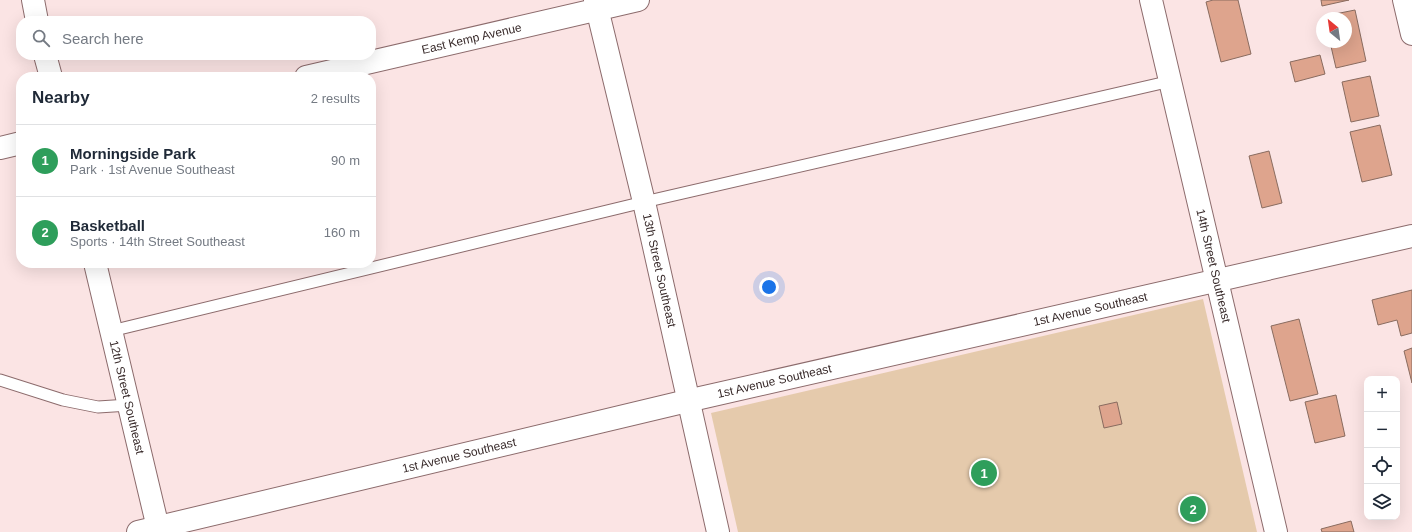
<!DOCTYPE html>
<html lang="en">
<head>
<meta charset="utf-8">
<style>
  :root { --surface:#fff; --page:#f2f2f3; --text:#1f2937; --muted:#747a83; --line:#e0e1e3; --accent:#307743 }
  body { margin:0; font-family:Arial,sans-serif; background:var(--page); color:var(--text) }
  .controls { position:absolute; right:12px; bottom:12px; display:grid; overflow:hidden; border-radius:8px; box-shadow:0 4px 16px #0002 }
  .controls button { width:36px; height:36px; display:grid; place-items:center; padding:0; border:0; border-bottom:1px solid var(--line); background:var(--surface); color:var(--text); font:20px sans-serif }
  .compass { position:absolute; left:1316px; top:12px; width:36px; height:36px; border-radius:50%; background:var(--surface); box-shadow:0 4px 16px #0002; rotate:331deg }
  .you { position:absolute; left:769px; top:287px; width:14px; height:14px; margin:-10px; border:3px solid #fff; border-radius:50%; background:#1a73e8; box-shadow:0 0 0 6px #1a73e833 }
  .badge { display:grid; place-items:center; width:26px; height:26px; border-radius:50%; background:var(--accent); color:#fff; font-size:13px; font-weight:700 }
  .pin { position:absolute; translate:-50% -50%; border:2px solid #fff; box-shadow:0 1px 4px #0006 }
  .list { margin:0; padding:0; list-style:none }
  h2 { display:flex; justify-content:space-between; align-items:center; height:52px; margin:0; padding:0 16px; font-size:17px }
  h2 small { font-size:13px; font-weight:400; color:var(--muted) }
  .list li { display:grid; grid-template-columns:26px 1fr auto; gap:12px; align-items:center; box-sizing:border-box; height:72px; padding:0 16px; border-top:1px solid var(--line) }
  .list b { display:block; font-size:15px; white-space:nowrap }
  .list p { margin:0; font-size:13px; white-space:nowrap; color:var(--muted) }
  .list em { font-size:13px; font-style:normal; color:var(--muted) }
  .icon { flex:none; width:22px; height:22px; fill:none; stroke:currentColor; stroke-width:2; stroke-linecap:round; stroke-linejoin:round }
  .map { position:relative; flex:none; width:1412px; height:532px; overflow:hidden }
  .search { position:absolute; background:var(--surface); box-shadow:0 4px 16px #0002; left:16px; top:16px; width:360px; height:44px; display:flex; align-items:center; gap:10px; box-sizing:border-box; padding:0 14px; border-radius:16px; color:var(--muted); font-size:15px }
  .panel { position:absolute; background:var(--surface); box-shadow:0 4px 16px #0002; left:16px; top:72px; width:360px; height:196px; border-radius:16px }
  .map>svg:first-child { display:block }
</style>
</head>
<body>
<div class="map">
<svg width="1412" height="532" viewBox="0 0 1412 532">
  <rect width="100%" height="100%" fill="#fbe4e4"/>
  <!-- green -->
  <path fill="#e5caac" d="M1203,299L1257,532H738L711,413Z"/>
  <!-- building -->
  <path fill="#dea48d" stroke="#896b5f" d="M1213,0H1238L1251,54L1221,62L1206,2Z
    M1321,0H1349L1322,6Z
    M1355,10L1366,61L1336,68L1330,42H1346V18H1325V16Z
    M1320,55L1325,74L1295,82L1290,62Z
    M1370,76L1379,116L1351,122L1342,82Z
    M1380,125L1392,175L1362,182L1350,132Z
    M1269,151L1282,203L1262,208L1249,156Z
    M1412,290V333L1401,336L1397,320L1378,325L1372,300Z
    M1299,319L1318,394L1290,401L1271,326Z
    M1412,348V383L1404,351Z
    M1336,395L1345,436L1315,443L1305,402Z
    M1117,402L1122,424L1104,428L1099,406Z
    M1351,521L1354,532H1322L1321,529Z"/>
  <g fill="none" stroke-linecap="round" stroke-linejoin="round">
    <!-- service casing -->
    <g stroke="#8c6b6c" stroke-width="13">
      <path id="service" d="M111,331L644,202L1171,81
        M0,380L63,400L98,407L129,405"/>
    </g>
    <!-- minor casing -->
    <g stroke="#8c6b6c" stroke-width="24">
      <g id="minor">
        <path d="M33,0L37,21"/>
        <path id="s1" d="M595,0L644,202L718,532"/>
        <path d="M1404,0L1412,34"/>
        <path d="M45,55L51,77"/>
        <path id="s2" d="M306,77L638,0"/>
        <path d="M0,148L21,143"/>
        <path id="s3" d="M95,263L159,532"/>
        <path id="s4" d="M138,532L687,401L1412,236"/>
      </g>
    </g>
    <!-- tertiary casing -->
    <g stroke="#8c6b6c" stroke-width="24">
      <g id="tertiary">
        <path id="s5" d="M1151,0L1276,532"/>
      </g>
    </g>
    <!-- service -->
    <use href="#service" stroke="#fff" stroke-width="11"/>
    <!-- minor -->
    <use href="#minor" stroke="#fff" stroke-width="22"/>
    <!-- tertiary -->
    <use href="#tertiary" stroke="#fff" stroke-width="22"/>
  </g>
  <g text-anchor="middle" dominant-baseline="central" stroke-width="3.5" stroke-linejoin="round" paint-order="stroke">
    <!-- street labels -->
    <g font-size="12" fill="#382a2a" stroke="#fbe4e4">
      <text stroke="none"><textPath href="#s2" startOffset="170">East Kemp Avenue</textPath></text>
      <text stroke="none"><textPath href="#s5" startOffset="273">14th Street Southeast</textPath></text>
      <text stroke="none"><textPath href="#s1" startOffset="278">13th Street Southeast</textPath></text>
      <text stroke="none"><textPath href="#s4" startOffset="978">1st Avenue Southeast</textPath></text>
      <text stroke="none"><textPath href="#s4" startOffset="654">1st Avenue Southeast</textPath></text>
      <text stroke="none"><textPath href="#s3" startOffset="138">12th Street Southeast</textPath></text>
      <text stroke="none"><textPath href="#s4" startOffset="330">1st Avenue Southeast</textPath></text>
    </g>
  </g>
</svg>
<div class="controls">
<button>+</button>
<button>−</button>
<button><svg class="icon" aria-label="locate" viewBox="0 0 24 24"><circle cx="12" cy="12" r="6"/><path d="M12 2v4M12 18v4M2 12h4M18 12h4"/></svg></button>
<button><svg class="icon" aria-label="layers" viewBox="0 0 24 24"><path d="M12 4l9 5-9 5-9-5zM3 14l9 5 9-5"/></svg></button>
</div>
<svg class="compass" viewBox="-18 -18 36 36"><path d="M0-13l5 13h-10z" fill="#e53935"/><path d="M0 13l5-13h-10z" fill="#747a83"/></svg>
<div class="you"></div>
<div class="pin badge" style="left:984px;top:473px;background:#2e9e5b">1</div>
<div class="pin badge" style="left:1193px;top:509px;background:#2e9e5b">2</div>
<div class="search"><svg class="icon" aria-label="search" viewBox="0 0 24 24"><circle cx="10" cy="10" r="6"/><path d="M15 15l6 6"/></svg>Search here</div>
<section class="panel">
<h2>Nearby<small>2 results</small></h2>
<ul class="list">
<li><span class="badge" style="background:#2e9e5b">1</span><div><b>Morningside Park</b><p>Park · 1st Avenue Southeast</p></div><em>90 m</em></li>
<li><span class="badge" style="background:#2e9e5b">2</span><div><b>Basketball</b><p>Sports · 14th Street Southeast</p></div><em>160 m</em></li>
</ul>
</section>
</div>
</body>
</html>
